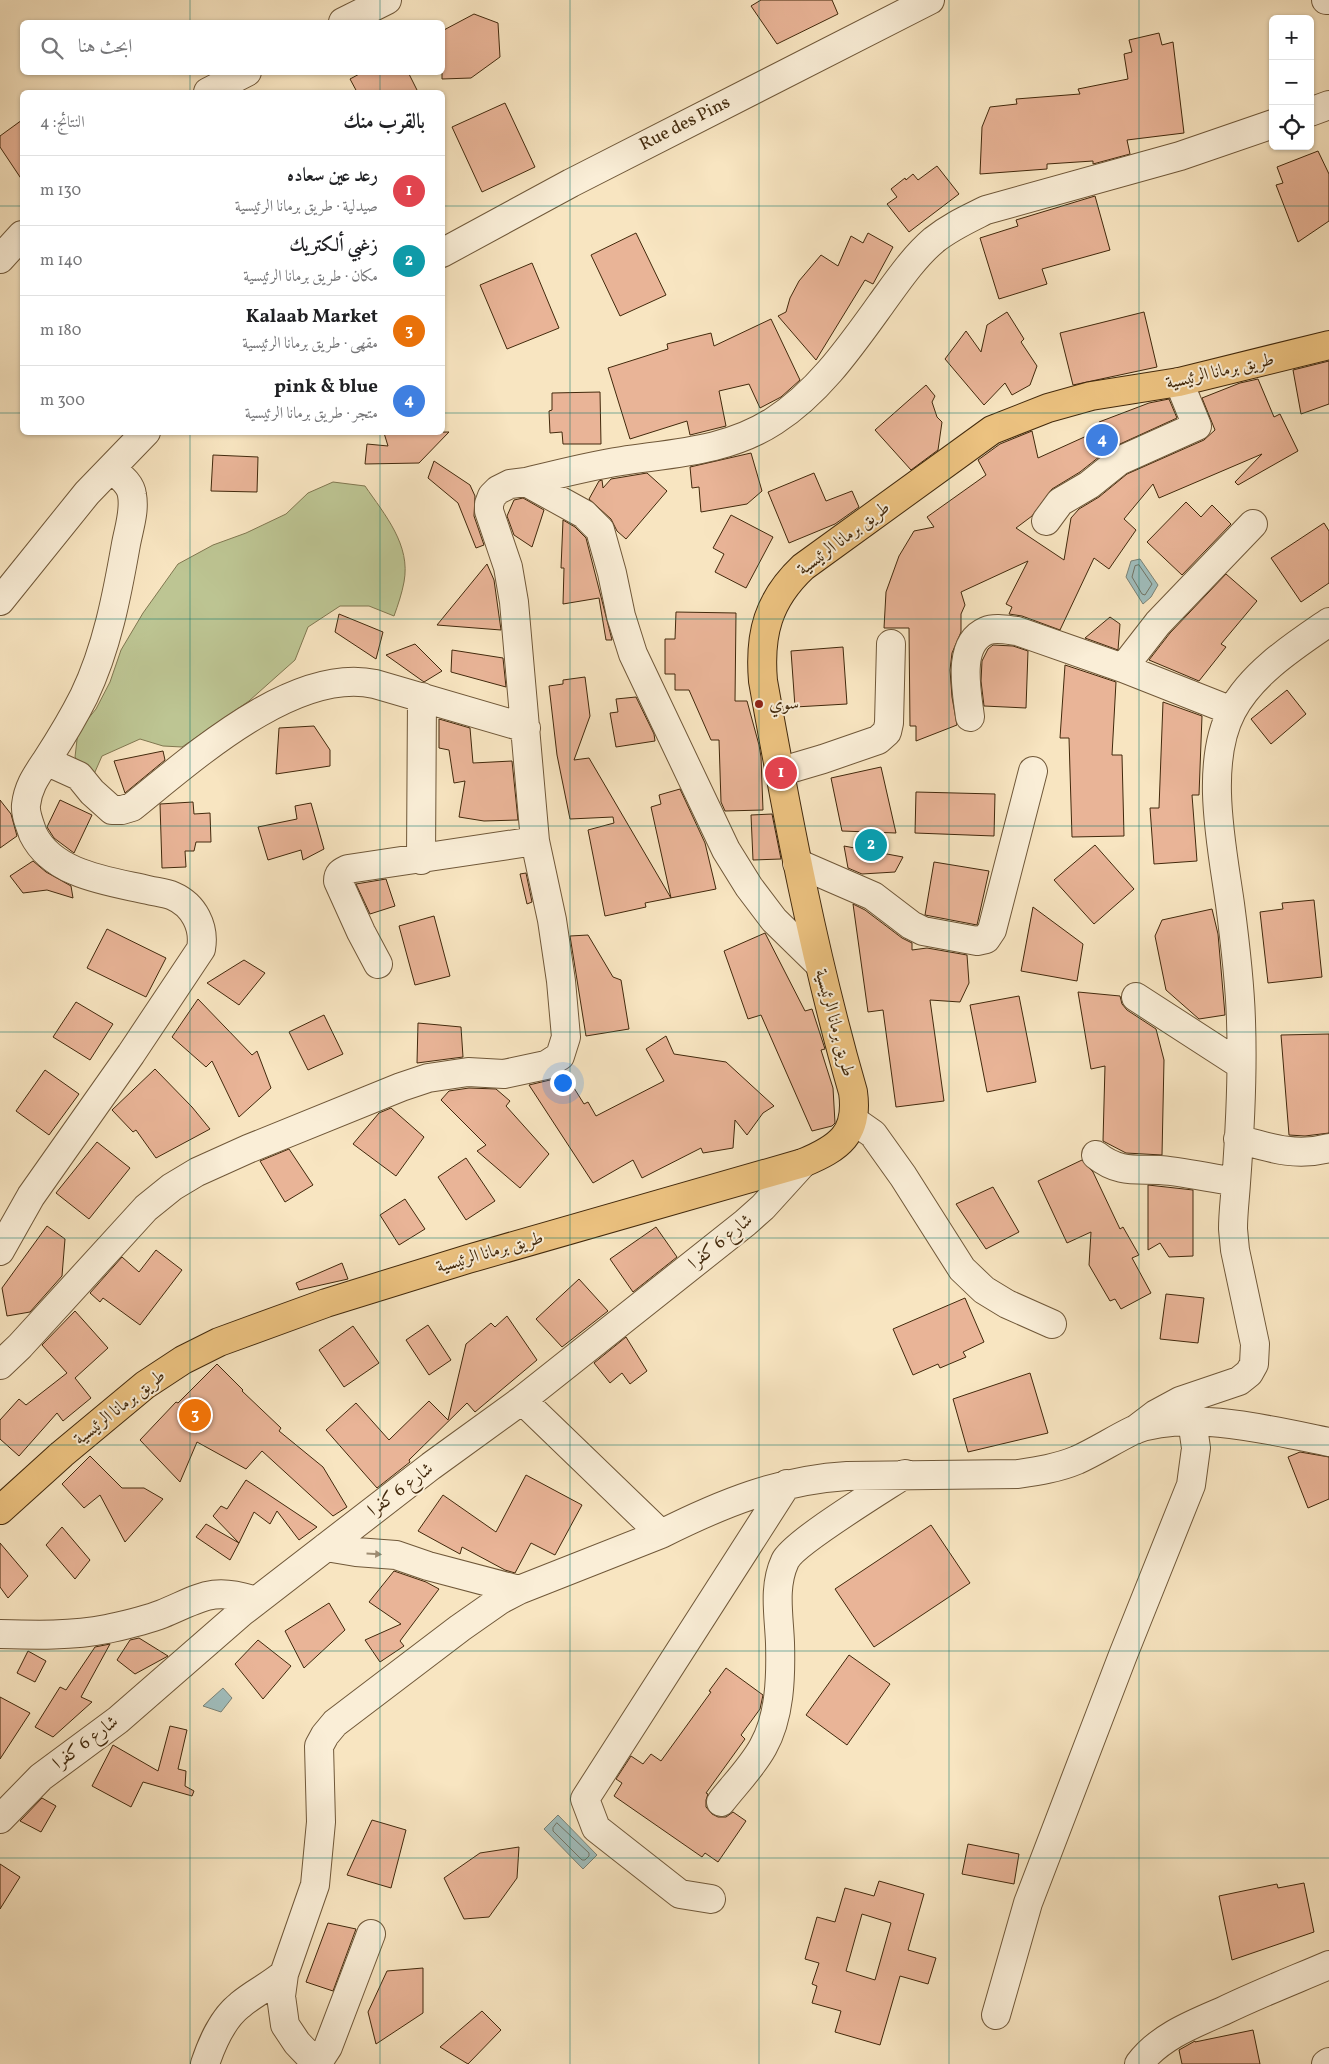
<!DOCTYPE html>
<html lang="ar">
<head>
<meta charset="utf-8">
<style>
  :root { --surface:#fff; --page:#f2f2f2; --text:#202124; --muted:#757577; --line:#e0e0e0; --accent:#8f2418 }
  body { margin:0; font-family:Vollkorn,Amiri,serif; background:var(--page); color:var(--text); direction:rtl }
  .controls { position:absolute; right:15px; top:15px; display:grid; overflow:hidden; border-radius:8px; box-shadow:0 1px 4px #0004 }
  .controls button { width:45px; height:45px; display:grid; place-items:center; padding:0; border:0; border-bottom:1px solid var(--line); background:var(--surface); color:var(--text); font:25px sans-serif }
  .you { position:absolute; left:562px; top:1082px; width:18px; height:18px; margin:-12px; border:4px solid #fff; border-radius:50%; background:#1a73e8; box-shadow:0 0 0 8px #1a73e833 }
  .badge { display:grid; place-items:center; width:32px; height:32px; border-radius:50%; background:var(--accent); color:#fff; font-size:16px; font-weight:700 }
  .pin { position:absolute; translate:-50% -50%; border:2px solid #fff; box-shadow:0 1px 5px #0006 }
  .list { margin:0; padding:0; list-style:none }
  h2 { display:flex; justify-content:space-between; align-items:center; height:65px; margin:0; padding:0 20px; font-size:21px }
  h2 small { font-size:16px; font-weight:400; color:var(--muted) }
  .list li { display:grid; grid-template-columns:32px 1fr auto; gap:15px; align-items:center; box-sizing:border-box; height:70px; padding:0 20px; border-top:1px solid var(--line) }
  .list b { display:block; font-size:19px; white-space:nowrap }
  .list p { margin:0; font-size:16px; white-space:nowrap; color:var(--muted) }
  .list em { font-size:16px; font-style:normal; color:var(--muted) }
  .icon { flex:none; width:28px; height:28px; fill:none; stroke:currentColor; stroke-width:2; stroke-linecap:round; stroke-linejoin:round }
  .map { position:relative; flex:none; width:1329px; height:2064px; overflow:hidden; direction:ltr }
  .search { position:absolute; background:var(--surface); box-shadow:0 1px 4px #0004; left:20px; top:20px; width:425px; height:55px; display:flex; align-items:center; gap:12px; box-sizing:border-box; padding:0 18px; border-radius:8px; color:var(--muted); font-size:19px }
  .panel { position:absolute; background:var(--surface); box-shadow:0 1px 4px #0004; left:20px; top:90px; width:425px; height:345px; border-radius:8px; direction:rtl }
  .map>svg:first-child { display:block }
</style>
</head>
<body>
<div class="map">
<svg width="1329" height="2064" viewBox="0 0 1329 2064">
  <rect width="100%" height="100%" fill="#f8e5c1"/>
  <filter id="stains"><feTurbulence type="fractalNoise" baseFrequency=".004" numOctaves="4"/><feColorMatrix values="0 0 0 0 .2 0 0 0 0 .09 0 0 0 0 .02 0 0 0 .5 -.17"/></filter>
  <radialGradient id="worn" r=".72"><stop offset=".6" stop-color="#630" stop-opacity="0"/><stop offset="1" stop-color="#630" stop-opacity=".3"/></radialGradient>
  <!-- green -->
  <path fill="#bdc593" stroke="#807750" d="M333,482L365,486C385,515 411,545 404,582C402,593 398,605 394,616L369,606H340L308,627L295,660L277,676L249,701L182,747L163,746L140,739L102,756L91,781L75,757L78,731L96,709L110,682L121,650L143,613L178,564L213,545L246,533L286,514L308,493Z"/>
  <!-- water -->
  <path fill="#a0bdbc" stroke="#7a8276" d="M1140,559L1158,585L1151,597L1143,604L1126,577L1131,561Z
    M223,1688L232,1698L221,1712L203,1706Z
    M558,1815L597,1855L583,1869L544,1829Z"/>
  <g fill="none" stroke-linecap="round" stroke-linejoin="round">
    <!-- shore -->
    <path stroke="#717364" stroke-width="1" d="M1139,565L1152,584L1145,595L1142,594L1132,577L1135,566Z
      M557,1823L589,1853V1856L585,1860H582L553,1831V1828Z"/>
  </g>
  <!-- building -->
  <path fill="#e9b497" stroke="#42290c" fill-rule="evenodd" d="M761,0H832L838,14L777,44L751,6Z
    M474,14L498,23L500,57L471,78L442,79V31Z
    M1159,33L1162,45L1173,42L1184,133L1127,140L1130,154L1093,164V161L1047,164V169L980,174L982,127L990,107L1017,104L1016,99L1080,94L1078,89L1128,79L1124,54L1132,52L1129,40Z
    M363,72H408L418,92H357L350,79Z
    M505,103L535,167L482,192L452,127Z
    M22,120V180L0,147V136Z
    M1318,151L1329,174V221L1298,242L1276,185L1283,183L1277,167Z
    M937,166L959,194L909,232L887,204L897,197L891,189L905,178L906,180L913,174L918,180Z
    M1095,196L1110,250L1042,269L1047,284L999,299L980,238L1018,226L1016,220Z
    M636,233L666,295L620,316L591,255Z
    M868,233L893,247L873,284L865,280L816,360L778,316L786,312L790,298L799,281L821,255L838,266L851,236L863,243Z
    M532,263L559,328L507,349L480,285Z
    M1007,312L1024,339L1021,342L1037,366L1030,385L1012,395L1005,383L984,405L945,359L966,331L981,352L987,325Z
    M1144,312L1157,367L1073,385L1060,333Z
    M771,319L800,380L781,397L760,408L749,384L719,391L726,426L690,435L687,421L630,439L608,368L668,349L667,344L711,333L714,346Z
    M1329,361V404L1301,414L1293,370Z
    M1258,379L1274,417L1280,414L1298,451L1238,485L1235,482L1262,454L1159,498L1153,484L1124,519L1136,530L1109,569L1094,558L1060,630L1022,616L1009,614L1012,607L1006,604L1028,561L961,592L965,605L961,614V632L952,653L950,670L952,697L957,725L916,741V726H910L909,628H884L886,592L899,556L914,531L934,527L927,517L986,475L978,460L1000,444L1032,431L1038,458L1102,429L1099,422L1149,403L1169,399L1177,418L1109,449L1080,472L1052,489L1032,516L1016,528L1064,560L1071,518L1079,509L1099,497L1127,474L1204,440L1215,430L1202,398L1240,383Z
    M926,385L935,396L932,402L937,417L942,422L938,450L911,470L875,430Z
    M600,392L601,444H563L562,432L550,433L549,411L552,410V393Z
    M449,432L419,463L365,464L367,444L388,446L384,433Z
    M751,453L762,491L747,504L701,512L699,487L692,488L690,467Z
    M213,455L258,457L257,492L211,491Z
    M434,461L470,485L475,496L474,516L484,545L476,548L458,503L428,478Z
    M647,473L667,491L626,539L617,531L611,519L589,499L599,481L602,480L603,488L611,479Z
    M814,473L826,501L852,491L859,507L835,524L789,543L768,492Z
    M523,498L544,510L532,547L514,535L507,516L514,500Z
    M1186,502L1201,517L1212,505L1231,524L1182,575L1147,542Z
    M731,515L773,537L746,588L715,572L724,554L713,548Z
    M563,520L575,527L586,538L612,640H606L599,598L563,604L564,568H561Z
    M1324,523L1329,531V583L1301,602L1271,558Z
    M487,564L494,580L501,630L437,625Z
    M1226,574L1257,601L1221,644L1226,647L1199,681L1149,660L1170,633Z
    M676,612L736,613L735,701H747L759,745L761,757L763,810L725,811L721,802L719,740H711L689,690H675V674H665V639H675Z
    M339,614L383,632L376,659L335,632Z
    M1110,617L1120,624L1118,650L1085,638Z
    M415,644L442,671L424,682L386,655Z
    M993,645L1013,646L1028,651L1026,708L984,706L981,681L982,661L988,649Z
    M843,647L847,704L795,707L791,651Z
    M452,650L503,658L506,687L451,672Z
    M1065,665L1116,682L1112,755H1122L1124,836L1072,837L1069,738H1060Z
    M585,677L590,716L574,760L589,758L671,898L651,807L661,804L659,795L680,789L705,843L716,889L645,903L646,907L605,916L588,830L614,823L613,817L570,819L557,755L549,686L563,684V680Z
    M1287,690L1306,714L1271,744L1251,719Z
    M636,697L654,734L655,741L616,747L610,713L618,712L616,699Z
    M1163,702L1202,716L1199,795H1192L1197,861L1154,864L1150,808H1159Z
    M439,719L470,728L473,763L512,761L518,820L484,821L459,817L465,781L454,783L449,750L439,748Z
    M314,726L330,750V766L276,774L279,728Z
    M163,751L165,760L125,793L114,761Z
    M881,767L896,833L842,831L831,778Z
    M916,792L995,794L994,836L915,833Z
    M0,800L11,814L17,836L0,848Z
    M60,800L92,815L74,853L54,838L47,827Z
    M193,802L194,814L210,813L211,842H196L194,851H185L186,867L162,868L160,804Z
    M311,803L324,849L303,860L301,850L268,860L258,827L297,819L295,806Z
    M772,814L781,859L753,860L751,815Z
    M1095,845L1134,889L1094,924L1054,880Z
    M844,846L903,857L895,872L862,874L848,868Z
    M33,861L46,872L71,886L73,898L47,890L23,893L10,876Z
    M934,862L989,871L977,925L925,915Z
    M526,873L532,902L527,904L520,874Z
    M386,879L395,906L370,914L356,884Z
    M1314,900L1322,977L1268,983L1260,912L1283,909L1282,903Z
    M853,904L865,910L902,938L912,943V950L927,948L967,955L969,983L960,1002L930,1000L944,1101L896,1107L883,1010L868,1012Z
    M1033,907L1083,944L1077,981L1021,971Z
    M1212,909L1218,934L1225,1015L1199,1019L1166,990L1155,936L1162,920Z
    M434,916L450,976L415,985L399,926Z
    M107,929L166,958L146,997L87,968Z
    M765,933L805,1011L812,1009L825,1049L821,1050L833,1088L835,1123L832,1126L812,1131L761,1015L748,1019L724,951Z
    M588,935L613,977L621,980L629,1029L586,1036L570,936Z
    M244,960L265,973L239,1005L207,983Z
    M1078,992L1120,996L1122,1004L1127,1010L1156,1029L1164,1060L1162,1155L1126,1153L1103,1141L1105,1066L1091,1069Z
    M1019,996L1036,1082L987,1092L970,1005Z
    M198,999L252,1055L257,1051L271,1088L239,1117L212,1061L206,1067L172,1037Z
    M76,1002L113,1024L90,1060L53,1037Z
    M324,1015L343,1054L308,1070L289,1032Z
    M418,1023L461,1027L463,1057L417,1063Z
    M1329,1034V1133L1305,1136L1289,1135L1281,1035Z
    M666,1036L674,1054L726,1062L774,1106L763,1113L747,1135L735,1120L733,1148L703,1153L701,1148L642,1178L633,1160L593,1183L529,1085L550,1080L564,1072L584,1104L588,1102L596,1116L664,1081L646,1049Z
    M155,1069L192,1107L210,1129L156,1158L136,1130L133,1132L112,1110Z
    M45,1070L79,1094L49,1135L16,1111Z
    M469,1088L496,1089L510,1101L506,1106L549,1154L520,1188L477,1151L486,1145L441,1100L449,1091Z
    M391,1108L424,1137L396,1176L353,1144L379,1113Z
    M97,1142L130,1168L89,1219L56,1193Z
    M289,1149L313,1185L285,1202L260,1161Z
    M466,1158L495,1201L466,1220L438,1177Z
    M1082,1160L1093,1172L1120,1229L1123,1227L1139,1255L1132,1258L1151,1293L1121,1309L1115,1299L1110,1301L1089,1265L1091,1232L1067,1243L1038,1181Z
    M1148,1185L1193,1190V1256L1169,1257L1160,1243L1148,1250Z
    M993,1187L1019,1232L986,1249L956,1204Z
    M405,1199L425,1229L399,1245L380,1215Z
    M47,1226L65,1239L62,1276L30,1312L7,1316L2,1288Z
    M656,1227L677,1257L633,1292L610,1259Z
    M156,1250L182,1270L140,1325L103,1298L100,1302L90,1293L122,1257L139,1272Z
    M342,1263L348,1279L299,1290L296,1283Z
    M579,1279L608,1311L562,1347L536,1319Z
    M1166,1294L1204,1298L1198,1343L1160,1339Z
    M965,1298L984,1342L963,1352L966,1357L940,1368L938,1364L913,1375L893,1329Z
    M75,1311L108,1348L75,1378L91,1398L63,1421L57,1413L19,1456L0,1439V1420L19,1399L26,1405L67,1373L42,1345Z
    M507,1316L537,1360L475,1412L467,1403L409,1460L410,1462L377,1488L326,1430L356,1403L389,1440L429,1401L448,1420L466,1344L491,1323L495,1327Z
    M428,1325L451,1360L429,1375L406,1340Z
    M353,1326L379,1363L344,1387L319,1350Z
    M626,1337L647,1371L630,1384L622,1373L610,1383L594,1363Z
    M217,1364L243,1390L242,1391L281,1428L279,1431L323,1467L347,1507L333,1516L262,1451L246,1469L197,1442L180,1482L140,1440L176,1402L178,1403Z
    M1030,1373L1048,1433L968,1452L953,1399Z
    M1300,1452L1329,1457V1499L1308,1508L1288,1457Z
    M90,1456L122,1488H144L163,1499L125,1542L100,1495L84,1508L62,1484Z
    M526,1475L582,1505L555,1555L531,1543L515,1573L505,1570L462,1547L460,1554L418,1531L443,1495L496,1532Z
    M246,1480L266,1493L317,1527L299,1540L277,1511L270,1524L254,1512L239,1543L213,1516L221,1506L227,1509Z
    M206,1524L239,1543L230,1560L196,1537Z
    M931,1525L970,1583L874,1647L835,1589Z
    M62,1527L90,1560L75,1579L46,1545Z
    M0,1543L28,1576L8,1598L0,1587Z
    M394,1571L426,1582L439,1589L400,1641L404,1646L380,1662L365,1640L401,1624L369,1602Z
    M329,1603L345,1630L304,1668L285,1631Z
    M139,1638L168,1656L135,1674L117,1660L130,1640Z
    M258,1640L291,1666L263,1699L235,1664Z
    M110,1644L81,1697L92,1702L53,1737L35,1727L60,1687L66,1690L95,1647Z
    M28,1651L46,1661L35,1682L17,1673Z
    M849,1655L890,1684L847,1745L806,1715Z
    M726,1668L763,1695L760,1709L741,1735L745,1739L706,1793L708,1794L706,1800V1807L712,1814L718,1817H726L733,1812L746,1821L718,1862L705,1853L702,1857L614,1796L622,1783L616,1779L631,1756L643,1764L651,1754L661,1761L711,1692L709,1691Z
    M0,1697L30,1713L0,1759Z
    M170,1726L187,1730L178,1769L186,1771L185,1786L194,1791L192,1796L143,1782L131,1807L92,1786L113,1745L158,1771Z
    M42,1798L56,1806L41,1832L20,1821Z
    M372,1820L406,1830L391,1888L347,1875Z
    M968,1844L1019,1854L1014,1884L962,1874Z
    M519,1847L517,1878L489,1917L464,1919L444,1878L480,1853Z
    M0,1864L20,1877L0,1909Z
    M879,1881L924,1894L908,1950L936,1958L928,1984L900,1976L880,2045L835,2032L841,2011L812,2003L817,1986L812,1984L819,1963L805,1959L817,1917L835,1922L845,1888L874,1896ZM862,1914L891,1923L875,1980L846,1971Z
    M1304,1883L1314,1932L1232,1960L1219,1896L1277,1884L1278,1888Z
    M328,1923L356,1929L333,1991L306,1982Z
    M423,1968V2013L376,2044L368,2012L387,1971Z
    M482,2011L501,2030L468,2064L440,2047Z
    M1253,2030L1260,2064H1182L1179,2050L1195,2041V2042Z"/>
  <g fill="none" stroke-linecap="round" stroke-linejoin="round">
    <!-- minor casing -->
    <g stroke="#705839" stroke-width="30">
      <path id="minor" d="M1326,0H1329
        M343,22L387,0
        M208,92L247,72
        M1310,112L1329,105
        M442,253L571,183L930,0
        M0,259L22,235
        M526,482C558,474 589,466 622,461C675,453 728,451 774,421C819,392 850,347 881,304C897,282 913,258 934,240C950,227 968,219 986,210L1180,156L1273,124
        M1046,521L1060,502L1089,485L1119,461L1197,426L1179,382
        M0,601L87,493L146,432
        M1123,668L1158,623L1253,524
        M970,717C967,692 956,644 986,631C995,627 1008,630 1017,631L1123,668L1232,711
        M46,761L79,776L92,792L112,810H122L132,807C192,759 294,666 375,684L526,728
        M779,772L823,759L878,740L887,732L889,723L891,644
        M421,860L422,697
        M797,863L873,896L911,925L923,931L977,941L986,939L992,930L1033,771
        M378,964L361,932L338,881C338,873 342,872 348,869L535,841
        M1136,997L1241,1065
        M853,1120L873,1134L903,1176L962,1269L984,1290L1007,1304L1052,1324
        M1238,1139C1270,1148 1296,1157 1329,1148
        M1096,1155C1122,1176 1141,1167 1170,1171C1192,1174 1214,1178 1236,1182
        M0,1251L31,1196L131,1054L201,949C205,927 194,905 173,896C166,893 156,892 148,890C109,881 53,875 33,834C30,825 25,814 26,805C28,787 36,776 46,761C59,741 73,718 84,696C107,648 117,595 126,544C129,528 135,511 132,495C131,484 120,476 112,469
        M0,1365L20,1346L146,1208L172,1187L197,1172L248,1149L401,1087L428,1078L468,1072L504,1074L546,1065L560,1056L566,1037L561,981L552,920L535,841L514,602L508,567L489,511V504L492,496L498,490L510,484L526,482L584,514L600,530L612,573L621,616L633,654L726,850L749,887L774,920L818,963
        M522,1400L661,1534C721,1504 779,1480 847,1476L1018,1474C1038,1471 1058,1468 1077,1460C1097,1451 1115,1439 1134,1430C1187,1409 1274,1431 1329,1442
        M1135,1430L1156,1414L1180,1401L1239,1381L1249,1373L1254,1364L1255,1344L1235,1250L1233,1229C1233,1213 1235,1199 1236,1183C1240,1130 1243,1075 1241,1021C1240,983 1235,942 1230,904C1222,847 1204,764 1232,711C1252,673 1294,646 1329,622
        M326,1547L356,1552L396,1555L428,1566L519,1590
        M0,1634C35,1635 72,1636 107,1629C125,1625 144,1621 162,1614C201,1598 212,1586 256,1601
        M721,1802C735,1784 752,1767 763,1747C780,1717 781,1677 780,1643C779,1615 773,1587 785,1561C793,1543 884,1488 905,1474
        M0,1819L41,1777L118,1720L242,1612L431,1466L522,1400L745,1223L763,1207L803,1163
        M711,1899L680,1894L596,1828L585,1799L787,1484
        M996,2015L1028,1903L1123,1655L1191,1485L1196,1448L1192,1420
        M205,2064C212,2043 222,2019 240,2005C254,1993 270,1986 284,1974
        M317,2064L297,2043L285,2025L281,1996L284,1974L315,1885L321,1822L319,1746L325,1735L335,1723L460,1628L500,1600L519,1590L661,1534
        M317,2064L328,2047L371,1934
        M1139,2064C1159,2037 1193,2024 1223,2011C1258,1994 1294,1980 1329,1965
        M1326,2064L1329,2062"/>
    </g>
    <!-- major casing -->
    <g stroke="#42290c" stroke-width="30">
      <path id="major" d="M0,1510L62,1454L145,1385L183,1360L219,1342L326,1303L468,1259L803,1163C839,1148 859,1134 853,1092C814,957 788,820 763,681C759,634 768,600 803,567L992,430L1048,408L1091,396L1179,382L1329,345"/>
    </g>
    <!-- minor -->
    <use href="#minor" stroke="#faeed7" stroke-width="28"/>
    <!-- major -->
    <use href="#major" stroke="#ecc280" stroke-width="28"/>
  </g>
  <!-- one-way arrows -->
  <defs><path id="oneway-solid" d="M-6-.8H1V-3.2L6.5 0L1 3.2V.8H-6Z" transform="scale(1.25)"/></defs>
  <use fill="#9e8c72" href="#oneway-solid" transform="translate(374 1554) rotate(4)"/>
  <!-- grid -->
  <path fill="none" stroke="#0f766e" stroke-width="1" stroke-opacity="0.55" d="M190,0V22M380,0V22M570,0V2064M759,0V2064M949,0V2064M1139,0V2064M190,72V92M380,72V92M0,206H22M442,206H1329M0,413H22M442,413H1329M190,432V2064M380,432V2064M0,619H1329M0,826H1329M0,1032H1329M0,1238H1329M0,1445H1329M0,1651H1329M0,1858H1329"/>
  <!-- markers -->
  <circle fill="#8f2418" stroke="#faeed7" stroke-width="2" cx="759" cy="704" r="5"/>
  <g text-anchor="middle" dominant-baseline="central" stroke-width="4" stroke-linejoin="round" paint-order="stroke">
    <!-- street labels -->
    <g font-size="18" fill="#42290c" stroke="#faeed7">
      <text transform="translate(685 124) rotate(-27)">Rue des Pins</text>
      <text transform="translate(1220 372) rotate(-13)">طريق برمانا الرئيسية</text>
      <text transform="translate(844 539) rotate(-37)">طريق برمانا الرئيسية</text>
      <text transform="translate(834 1023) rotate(75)">طريق برمانا الرئيسية</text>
      <text transform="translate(721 1242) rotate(-39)">شارع 6 كفرا</text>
      <text transform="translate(490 1253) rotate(-16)">طريق برمانا الرئيسية</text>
      <text transform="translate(120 1408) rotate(-38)">طريق برمانا الرئيسية</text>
      <text transform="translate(401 1490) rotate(-37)">شارع 6 كفرا</text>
      <text transform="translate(86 1743) rotate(-37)">شارع 6 كفرا</text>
    </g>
    <!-- poi labels -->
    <g font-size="18" fill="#42290c" stroke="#faeed7" text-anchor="start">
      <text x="769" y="704">سوي</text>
    </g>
  </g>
  <rect width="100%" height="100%" filter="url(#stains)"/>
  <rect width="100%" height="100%" fill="url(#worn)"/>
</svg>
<div class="controls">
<button>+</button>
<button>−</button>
<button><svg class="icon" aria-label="locate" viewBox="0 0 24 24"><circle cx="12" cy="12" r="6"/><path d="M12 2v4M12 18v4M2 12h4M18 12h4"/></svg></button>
</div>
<div class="you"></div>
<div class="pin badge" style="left:781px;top:773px;background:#e0444e">1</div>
<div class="pin badge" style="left:871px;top:845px;background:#0f9aa8">2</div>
<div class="pin badge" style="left:195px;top:1415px;background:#e8710a">3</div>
<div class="pin badge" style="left:1102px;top:440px;background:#3f7fe0">4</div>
<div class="search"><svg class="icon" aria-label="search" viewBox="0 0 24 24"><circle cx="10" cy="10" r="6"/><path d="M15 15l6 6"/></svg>ابحث هنا</div>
<section class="panel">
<h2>بالقرب منك<small>النتائج: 4</small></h2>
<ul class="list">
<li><span class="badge" style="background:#e0444e">1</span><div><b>رعد عين سعاده</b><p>صيدلية · طريق برمانا الرئيسية</p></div><em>130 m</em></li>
<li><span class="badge" style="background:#0f9aa8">2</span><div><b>زغبي ألكتريك</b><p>مكان · طريق برمانا الرئيسية</p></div><em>140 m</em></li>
<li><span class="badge" style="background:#e8710a">3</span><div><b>Kalaab Market</b><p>مقهى · طريق برمانا الرئيسية</p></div><em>180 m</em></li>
<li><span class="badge" style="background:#3f7fe0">4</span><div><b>pink &amp; blue</b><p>متجر · طريق برمانا الرئيسية</p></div><em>300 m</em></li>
</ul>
</section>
</div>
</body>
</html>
